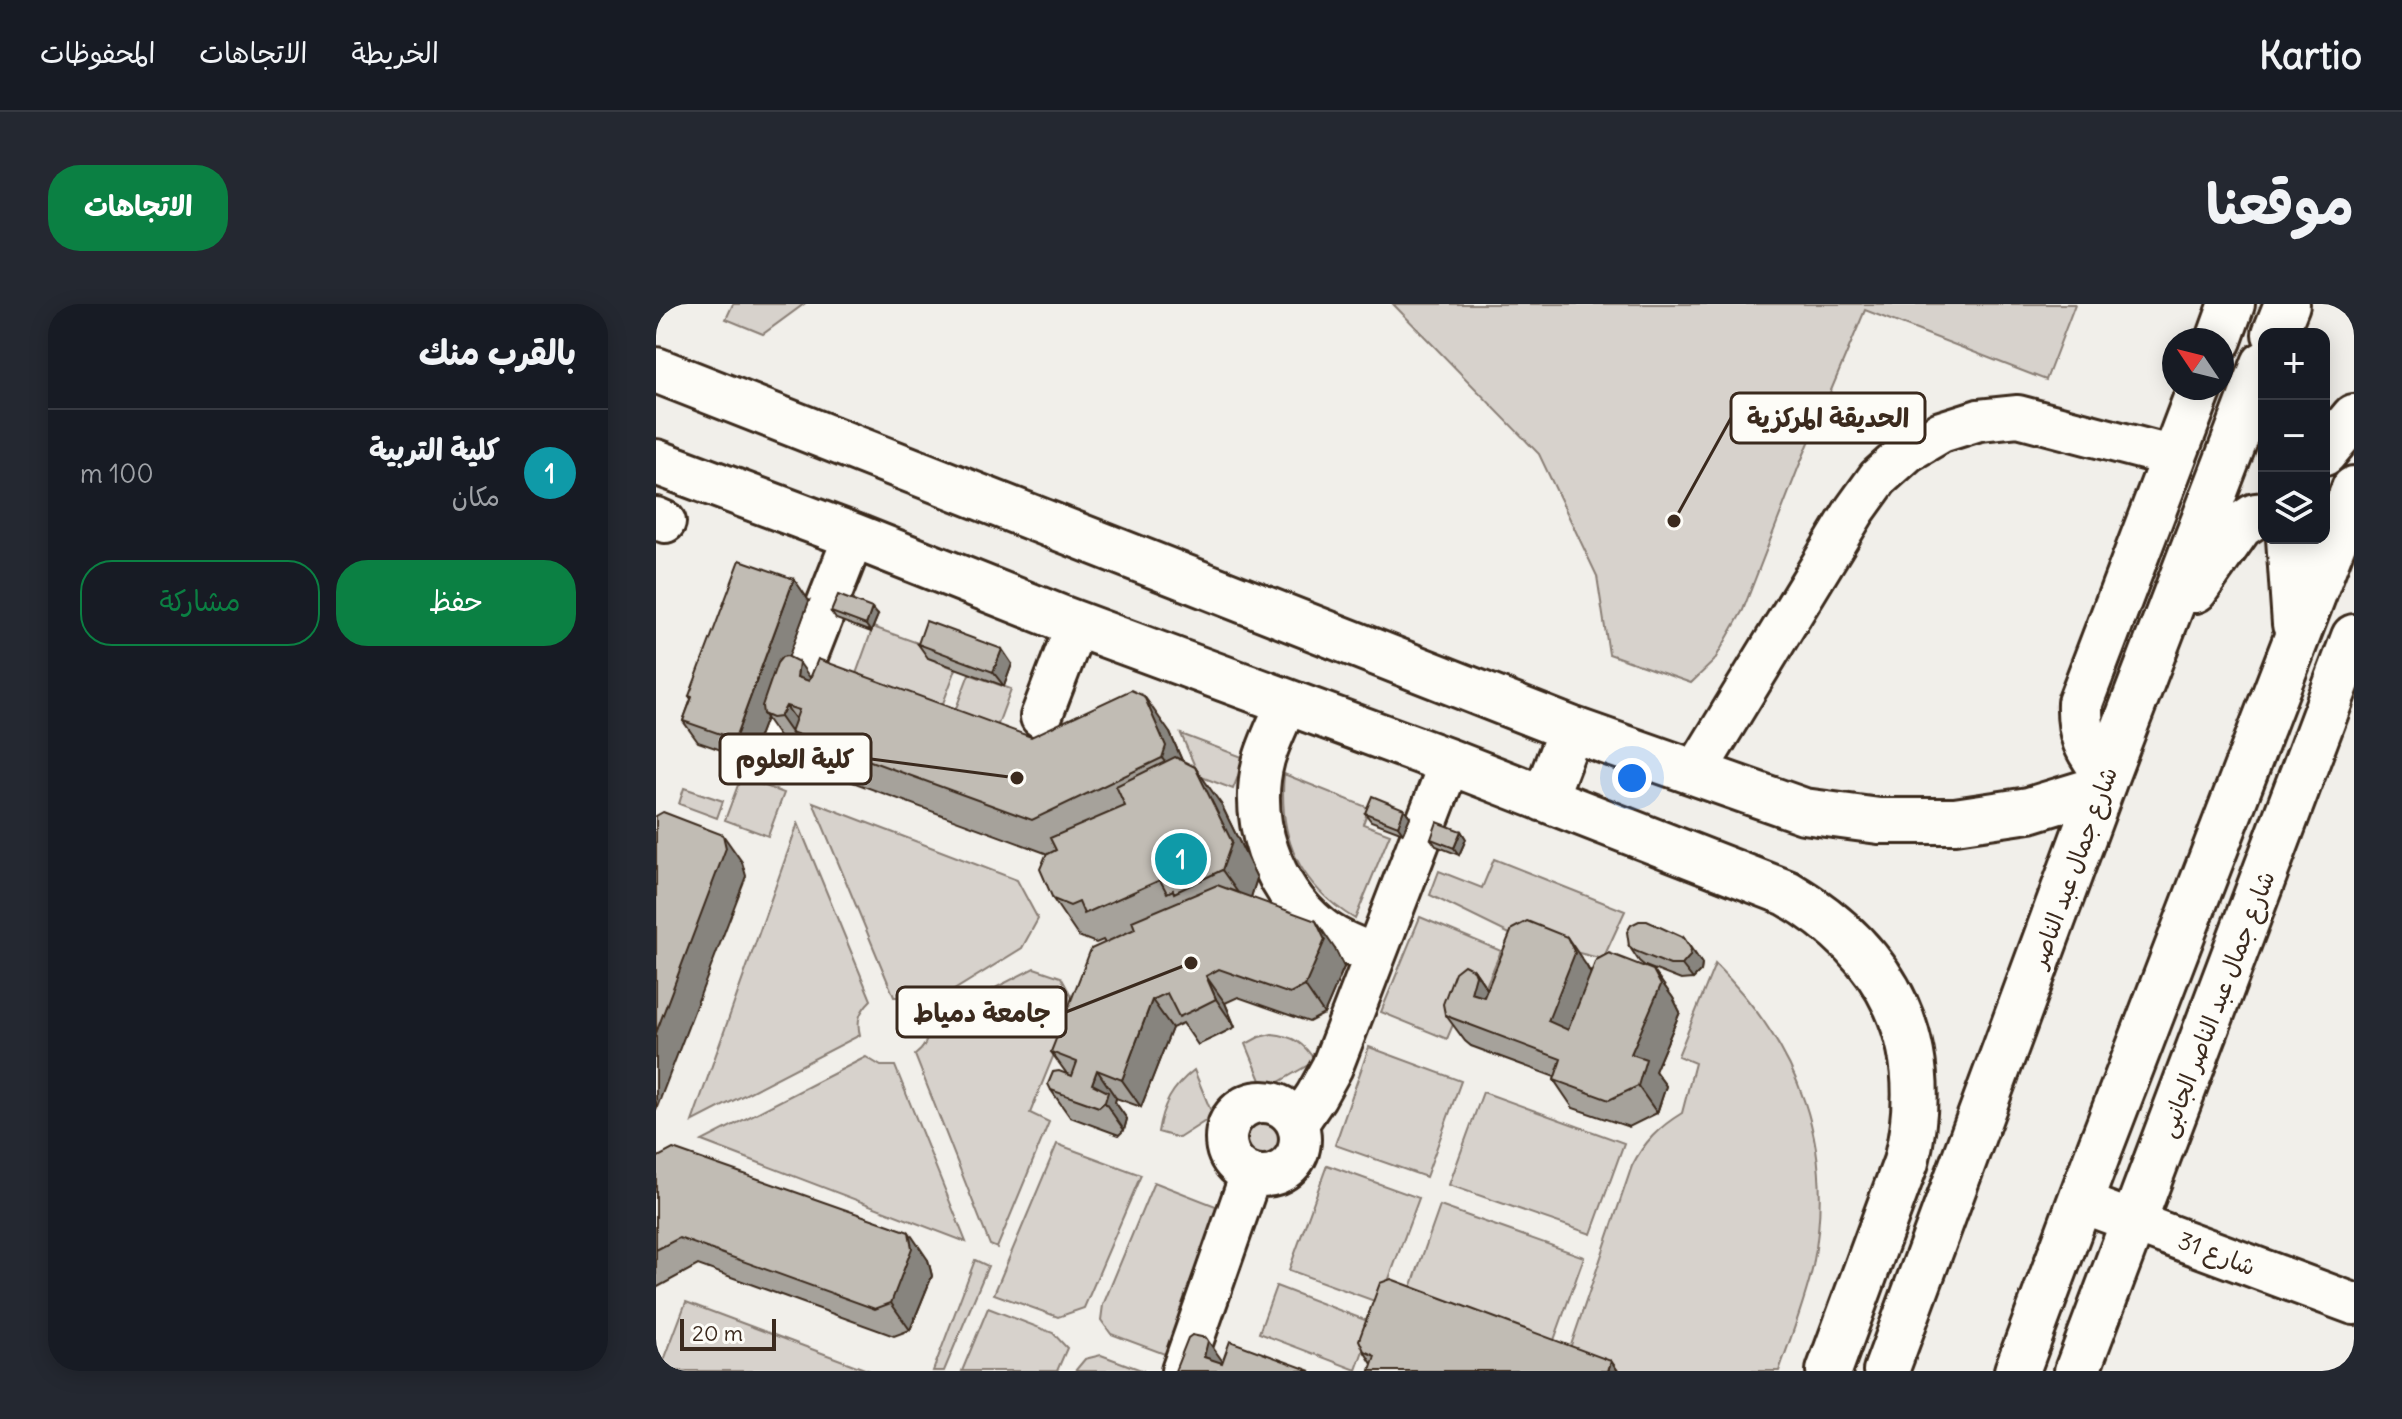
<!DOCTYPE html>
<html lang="ar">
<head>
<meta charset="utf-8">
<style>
  :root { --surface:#171b24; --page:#242831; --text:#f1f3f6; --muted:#9ea1a6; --line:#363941; --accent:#0b8043 }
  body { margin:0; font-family:Delius,"Playpen Sans Arabic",sans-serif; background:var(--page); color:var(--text); direction:rtl }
  .controls { position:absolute; right:24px; top:24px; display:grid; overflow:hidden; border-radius:16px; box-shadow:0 4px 20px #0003 }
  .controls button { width:72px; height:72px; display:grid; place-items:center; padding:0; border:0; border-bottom:2px solid var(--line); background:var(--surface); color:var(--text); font:40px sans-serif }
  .compass { position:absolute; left:1506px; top:24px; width:72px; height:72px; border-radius:50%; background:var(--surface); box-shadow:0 4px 20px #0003; rotate:305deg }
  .scale { position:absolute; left:24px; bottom:20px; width:96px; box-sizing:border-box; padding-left:8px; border:4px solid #3b2a1e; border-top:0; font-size:22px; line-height:28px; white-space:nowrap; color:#3b2a1e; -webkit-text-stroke:6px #fdfcf7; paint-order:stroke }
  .you { position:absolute; left:976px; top:474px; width:28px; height:28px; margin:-20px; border:6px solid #fff; border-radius:50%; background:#1a73e8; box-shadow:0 0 0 12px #1a73e833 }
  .badge { display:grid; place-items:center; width:52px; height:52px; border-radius:50%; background:var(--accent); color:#fff; font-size:26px; font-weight:700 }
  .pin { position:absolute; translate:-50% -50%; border:4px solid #fff; box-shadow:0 2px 8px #0006 }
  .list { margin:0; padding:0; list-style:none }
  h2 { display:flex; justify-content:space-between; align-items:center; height:104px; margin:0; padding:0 32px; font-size:34px }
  h2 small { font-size:26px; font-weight:400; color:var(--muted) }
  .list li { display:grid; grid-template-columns:52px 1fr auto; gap:24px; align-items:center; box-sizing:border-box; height:128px; padding:0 32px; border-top:2px solid var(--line) }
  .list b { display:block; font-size:30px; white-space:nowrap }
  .list p { margin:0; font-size:26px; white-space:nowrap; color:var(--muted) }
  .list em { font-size:26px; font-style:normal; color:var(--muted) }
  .actions { display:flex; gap:16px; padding:24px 32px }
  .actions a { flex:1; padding:18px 0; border:2px solid var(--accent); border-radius:32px; text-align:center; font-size:28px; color:var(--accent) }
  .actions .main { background:var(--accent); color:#fff }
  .icon { flex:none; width:44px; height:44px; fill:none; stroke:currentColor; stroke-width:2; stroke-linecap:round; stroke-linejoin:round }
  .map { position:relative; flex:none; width:1698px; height:1067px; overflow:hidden; direction:ltr; border-radius:32px }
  header { display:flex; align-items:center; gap:48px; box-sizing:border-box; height:112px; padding:0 40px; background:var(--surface); border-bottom:2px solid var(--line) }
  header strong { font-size:38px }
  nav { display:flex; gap:44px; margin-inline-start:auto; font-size:28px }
  .intro { display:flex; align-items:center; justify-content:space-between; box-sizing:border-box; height:192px; padding:0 48px }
  h1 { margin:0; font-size:56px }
  .button { padding:20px 36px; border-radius:32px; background:var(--accent); color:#fff; font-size:28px; font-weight:700 }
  main { display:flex; gap:48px; padding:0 48px }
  aside { flex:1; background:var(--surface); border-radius:32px; box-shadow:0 4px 20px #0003 }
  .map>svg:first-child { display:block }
</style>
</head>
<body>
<header>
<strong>Kartio</strong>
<nav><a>الخريطة</a><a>الاتجاهات</a><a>المحفوظات</a></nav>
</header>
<div class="intro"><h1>موقعنا</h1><a class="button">الاتجاهات</a></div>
<main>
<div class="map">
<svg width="1698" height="1067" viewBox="0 0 1698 1067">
  <rect width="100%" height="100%" fill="#f1efea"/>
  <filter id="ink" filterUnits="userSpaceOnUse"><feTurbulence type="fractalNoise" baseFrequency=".0125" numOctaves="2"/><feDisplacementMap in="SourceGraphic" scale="16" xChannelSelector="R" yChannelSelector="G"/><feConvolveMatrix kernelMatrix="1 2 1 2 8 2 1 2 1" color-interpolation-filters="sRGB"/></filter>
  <g filter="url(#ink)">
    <!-- green -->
    <path fill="#d7d2cc" stroke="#897e75" stroke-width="2" d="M77,0H148L107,30L70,15Z
      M737,0H1419L1390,76L1209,6L1143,162L1087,306L1058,357L1035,379L953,350L941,272L883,150Z
      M217,323L276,344L272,354L300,365L286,402L200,370Z
      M313,370L355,385L341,423L299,407Z
      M525,430L589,454L577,485L543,472Z
      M628,470L713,504L707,520L734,530L699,615C643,581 622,535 628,470Z
      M85,473L128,489L112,532L69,516Z
      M28,484L67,497L61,514L23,500Z
      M157,498L361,576L382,615L366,644L269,704L254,693H238Z
      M142,519L215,696C204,707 200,716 204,731L36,818Z
      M838,555L969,607L947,655L899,643L874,640L774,591L783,567L826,584Z
      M764,613L845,647L828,687L813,682L791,735L725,708Z
      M1059,660C1144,744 1180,842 1157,962C1149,997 1135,1033 1123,1067H939L910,1056L976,862C988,838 1003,823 1026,809L1039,759L1022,752Z
      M378,664L405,673L419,699L374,809L393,818L341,944L334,941L259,751C270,743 274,733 271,719Z
      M616,730C637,732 648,739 659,757L609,786L590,740L603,733Z
      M713,743L805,777L770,873L679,841Z
      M210,753L225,762H239L310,938L46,837Z
      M538,766L557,812L523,834L502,828C506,802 516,783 538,766Z
      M827,788L968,839L935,930L793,881Z
      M605,810C660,823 608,886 585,847C574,829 589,814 605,810Z
      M401,840L485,871L428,1004L402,1013L338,990Z
      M671,861L763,894L724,999L633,966Z
      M498,878L570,906L514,1052L455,1030L445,1016L447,1001Z
      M784,902L928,953L893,1050L750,998Z
      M319,956L332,962L288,1067H277Z
      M620,982L717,1019L700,1066L603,1029Z
      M30,998L214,1067H4Z
      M332,1004L397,1029L411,1044L401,1067H306Z
      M445,1051L488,1067H419L429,1055Z"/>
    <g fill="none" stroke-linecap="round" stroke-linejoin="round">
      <!-- minor casing -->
      <g stroke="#3b2a1e" stroke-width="46">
        <path id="minor" d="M0,214L9,218
          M632,397C624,416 614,435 608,455C592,515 616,584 664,623C680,636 700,643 719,651
          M385,413L421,319
          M112,451L198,232
          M1039,469L1199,206L1222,174L1251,148L1285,128L1323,116L1362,112L1518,153
          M570 835a37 37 0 1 1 74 0a37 37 0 1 1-74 0Z
          M641,820L660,792L676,763L794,458
          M1424,898L1698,1000
          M526,1067L595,870"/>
      </g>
      <!-- major casing -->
      <g stroke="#3b2a1e" stroke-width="50">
        <path id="major" d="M1619,30L1631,0
          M1563,36L1576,0
          M0,66L915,425L1148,507L1223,517H1299L1373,506L1445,484
          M1668,149L1698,113
          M0,158L198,232L407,315L794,458L1131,589C1234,649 1279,740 1250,858L1173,1067
          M1633,234L1639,320
          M1539,286L1584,222L1599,212L1608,211
          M1451,469C1430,448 1423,428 1424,399L1544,84
          M888,495L915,425
          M1230,1067L1451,469L1608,60
          M1361,1067L1444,844L1698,185
          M1421,1067L1698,333"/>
      </g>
      <!-- minor -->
      <use href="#minor" stroke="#fdfcf7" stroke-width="40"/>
      <!-- major -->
      <use href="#major" stroke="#fdfcf7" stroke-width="44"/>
    </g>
    <!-- wall -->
    <path fill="#a6a29b" stroke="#3b2a1e" stroke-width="2" d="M153,297L132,353L154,374L375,433L514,429L526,457L565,500L601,574L595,593L679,645L688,663L668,710L653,718L582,693L569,699L579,723L559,733L542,741L527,719L516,724L485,803L460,794L459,798L471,815L468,826L463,831L414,813L395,786L411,770L395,748L449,639L447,636L440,639L422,632L397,595L392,550L161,465L150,450L142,451L133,447L110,414L94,456L42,438L27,417L35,395L33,392Z
      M175,308L222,311L215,328L180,315Z
      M262,340L356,360L348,382L272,354Z
      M748,505L754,513L747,529L715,517L709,509Z
      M805,527L810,535L803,551L780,542L775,535Z
      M973,642L1038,648L1046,660L1045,667L1037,675L1025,676L989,662L983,657Z
      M930,661L935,669L997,666L1017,694L1024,708L999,767L1010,782L1001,809L973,823L917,804L898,776L899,773L815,742L809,737L789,710L818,666L832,686Z
      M0,854L272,956L276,972L254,1026L238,1032L42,961L0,984Z
      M708,1047L955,1057L962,1067H714L716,1060Z"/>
    <!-- shaded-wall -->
    <path fill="#87847e" stroke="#3b2a1e" stroke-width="2" d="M138,275L153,297L111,412L107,410L110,414L94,456L79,435Z
      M216,304L222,311L215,328L210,321Z
      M346,345L356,360L348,382L337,368Z
      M143,358L169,395L141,373Z
      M488,392L514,429L536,479L532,491L506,454Z
      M130,402L153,434L135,428L150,450L124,413Z
      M539,463L565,500L601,574L592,603L566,566Z
      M748,505L754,513L747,529L742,522Z
      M805,527L810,535L803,551L798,544Z
      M67,531L86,558L90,572L0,806V729Z
      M660,617L679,645L688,663L668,710L649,682Z
      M911,633L930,661L938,676L912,745L892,717Z
      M1028,634L1046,660L1045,667L1037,675L1026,661Z
      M818,666L837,694L839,698L815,689Z
      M997,666L1017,694L1024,708L999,767L1010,782L1001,809L982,782L975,750Z
      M550,672L569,699L579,723L560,695Z
      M496,696L516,724L485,803L466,776Z
      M441,766L460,794L459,798L471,815L468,826L436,780Z
      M253,928L272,956L276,972L254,1026L235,999Z
      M550,1034L570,1062L548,1053Z
      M955,1057L962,1067H952Z"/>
    <!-- building -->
    <path fill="#c1bcb4" stroke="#3b2a1e" stroke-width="2" d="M84,256L138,275L79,435L27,417L36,393L33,392Z
      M182,291L216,304L210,321L175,308Z
      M270,317L346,345L337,368L262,340Z
      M131,352L143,358L141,373L153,377L162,355L375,433L475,386L488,392L510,442L506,454L376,516L135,428L143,406L130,402L124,413L116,414L107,410L106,402L121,359L126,353Z
      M519,453L539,463L576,538L566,566L518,589L517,586L511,589L504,576L428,610L423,598L414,602L397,595L384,565L390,551L400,546L394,534L469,502L460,482Z
      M716,492L748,505L742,522L709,509Z
      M7,508L67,531L70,544L0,729V512Z
      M781,518L805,527L798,544L775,535Z
      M561,581L660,617L669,636L649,682L634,690L563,665L550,672L560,695L540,705L523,713L511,689L496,696L466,776L441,766L436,780L452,788L449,798L443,803L395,786L392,780L397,768L403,767L416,772L421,758L395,748L435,645L479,625L476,617Z
      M871,617L911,633L919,649L892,717L912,726L940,656L953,649L997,666L1005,681L975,750L990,755L982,782L953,796L898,776L905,755L796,714L789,710L787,700L799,668L808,661L818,666L820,671L815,689L828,693L856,625Z
      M983,617H991L1028,634L1035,645L1034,652L1026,661H1014L979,647L973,642L971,628L975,621Z
      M17,845L253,928L256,944L235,999L219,1005L23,934L0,946V854Z
      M735,975L955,1057L952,1067H714L719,1052L708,1047L703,1036L724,979Z
      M536,1031L550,1034L552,1037L548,1053L566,1059L574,1037L655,1067H519L532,1034Z"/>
  </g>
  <g text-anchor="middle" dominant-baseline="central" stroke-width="6" stroke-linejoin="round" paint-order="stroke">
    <!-- street labels -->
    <g font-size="24" fill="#3b2a1e" stroke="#fdfcf7">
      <text transform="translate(1417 563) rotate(-70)">شارع جمال عبد الناصر</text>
      <text transform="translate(1560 700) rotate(-69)">شارع جمال عبد الناصر الجانبى</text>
      <text transform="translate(1561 949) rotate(21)">شارع 31</text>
    </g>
  </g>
  <!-- callouts -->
  <path fill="none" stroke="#3b2a1e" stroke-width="3" d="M1018 217L1075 114M361 474L215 455M535 659L410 708"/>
  <g fill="#3b2a1e" stroke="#fdfcf7" stroke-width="3">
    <circle cx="1018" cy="217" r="8"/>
    <circle cx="361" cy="474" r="8"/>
    <circle cx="535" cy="659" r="8"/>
  </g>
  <g fill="#fdfcf7" stroke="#3b2a1e" stroke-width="3">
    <rect x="1075" y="89" width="194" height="50" rx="8"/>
    <rect x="64" y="430" width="151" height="50" rx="8"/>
    <rect x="241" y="683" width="169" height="50" rx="8"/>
  </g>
  <g font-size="26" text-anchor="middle" font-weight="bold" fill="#3b2a1e">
    <text x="1172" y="123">الحديقة المركزية</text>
    <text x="139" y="464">كلية العلوم</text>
    <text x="326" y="718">جامعة دمياط</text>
  </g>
</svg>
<div class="controls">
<button>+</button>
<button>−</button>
<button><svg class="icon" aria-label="layers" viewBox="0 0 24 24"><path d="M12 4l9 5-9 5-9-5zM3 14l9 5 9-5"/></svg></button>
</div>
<svg class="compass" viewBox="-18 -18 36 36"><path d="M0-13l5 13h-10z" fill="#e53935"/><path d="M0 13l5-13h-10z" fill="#9ea1a6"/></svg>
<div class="scale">20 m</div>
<div class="you"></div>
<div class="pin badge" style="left:525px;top:555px;background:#0f9aa8">1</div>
</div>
<aside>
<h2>بالقرب منك<small></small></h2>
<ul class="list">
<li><span class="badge" style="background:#0f9aa8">1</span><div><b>كلية التربية</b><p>مكان</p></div><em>100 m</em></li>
</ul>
<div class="actions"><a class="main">حفظ</a><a>مشاركة</a></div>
</aside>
</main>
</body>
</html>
